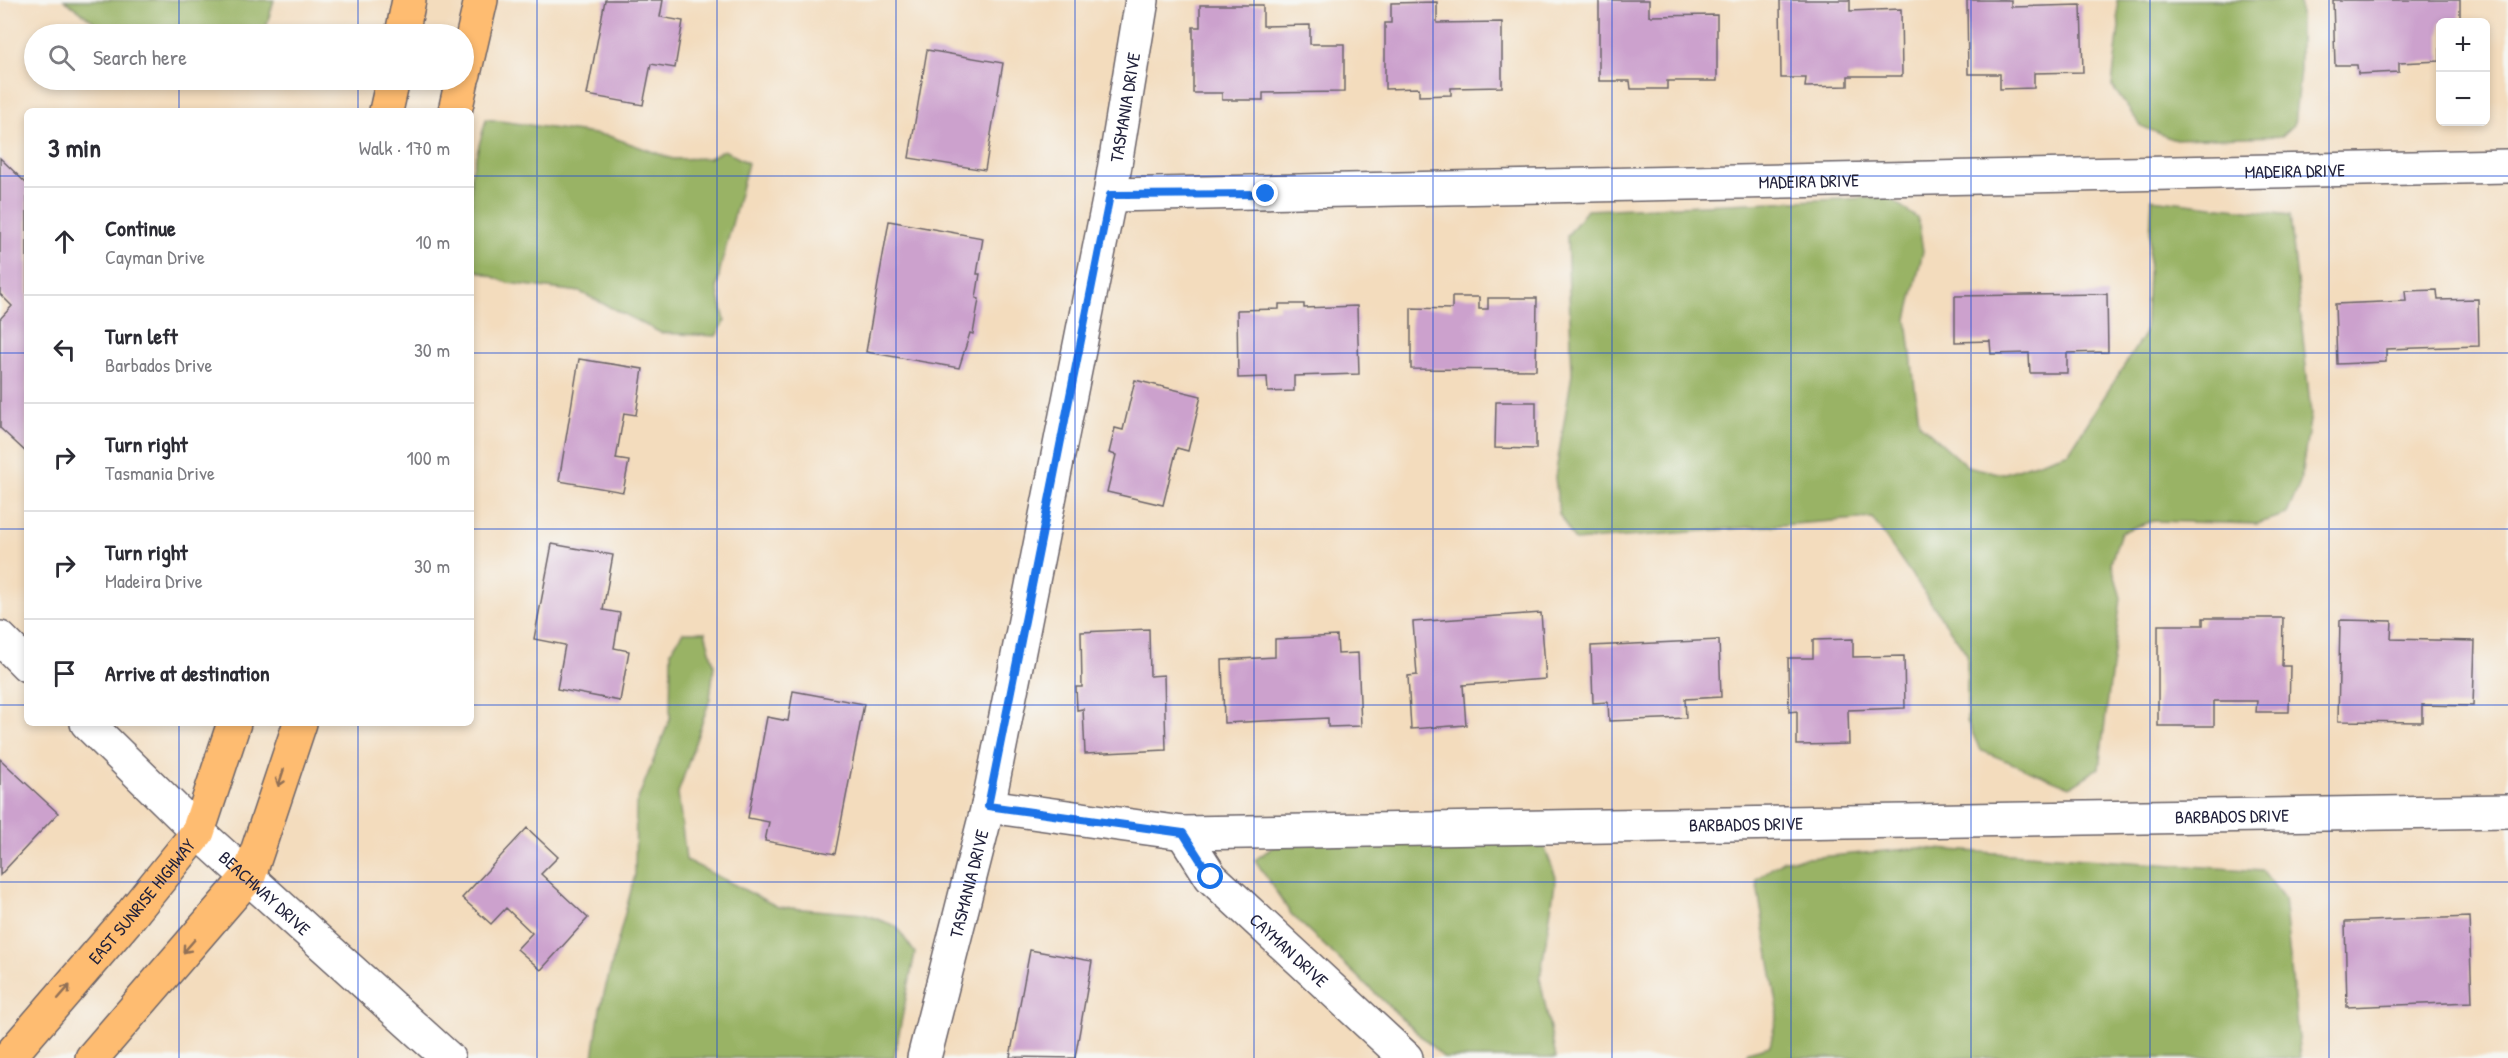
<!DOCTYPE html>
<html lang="en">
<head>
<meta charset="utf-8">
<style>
  :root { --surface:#fff; --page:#f2f2f3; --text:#2b2b33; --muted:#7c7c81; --line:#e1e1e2 }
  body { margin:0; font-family:"Patrick Hand",sans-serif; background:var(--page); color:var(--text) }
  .controls { position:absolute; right:18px; top:18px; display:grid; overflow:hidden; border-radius:9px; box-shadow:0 3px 9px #0003 }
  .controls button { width:54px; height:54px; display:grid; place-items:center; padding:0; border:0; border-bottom:2px solid var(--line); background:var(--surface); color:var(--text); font:30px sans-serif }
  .stop { position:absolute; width:18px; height:18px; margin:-14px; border:4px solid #1a73e8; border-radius:50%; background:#fff }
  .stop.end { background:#1a73e8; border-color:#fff; box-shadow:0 2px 6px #0008 }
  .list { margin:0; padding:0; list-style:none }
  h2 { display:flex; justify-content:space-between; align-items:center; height:78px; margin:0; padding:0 24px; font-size:26px }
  h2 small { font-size:20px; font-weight:400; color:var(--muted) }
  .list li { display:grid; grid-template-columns:39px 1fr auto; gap:18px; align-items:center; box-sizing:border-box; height:108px; padding:0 24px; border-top:2px solid var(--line) }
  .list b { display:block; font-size:22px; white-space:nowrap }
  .list p { margin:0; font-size:20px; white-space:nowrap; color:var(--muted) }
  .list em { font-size:20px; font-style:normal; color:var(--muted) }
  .icon { flex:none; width:33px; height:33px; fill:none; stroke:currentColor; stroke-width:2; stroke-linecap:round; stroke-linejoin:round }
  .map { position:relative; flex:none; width:2508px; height:1058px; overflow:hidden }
  .search { position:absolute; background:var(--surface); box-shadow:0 3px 9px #0003; left:24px; top:24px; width:450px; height:66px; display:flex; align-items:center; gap:15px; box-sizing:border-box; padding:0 21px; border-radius:33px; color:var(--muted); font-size:22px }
  .panel { position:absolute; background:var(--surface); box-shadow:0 3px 9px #0003; left:24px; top:108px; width:450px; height:618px; border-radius:9px }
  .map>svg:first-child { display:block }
</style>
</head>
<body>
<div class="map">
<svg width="2508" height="1058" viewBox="0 0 2508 1058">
  <rect width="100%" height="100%" fill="#f6f6f2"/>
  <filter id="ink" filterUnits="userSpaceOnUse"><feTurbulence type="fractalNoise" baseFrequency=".0167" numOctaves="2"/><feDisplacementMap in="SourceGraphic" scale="12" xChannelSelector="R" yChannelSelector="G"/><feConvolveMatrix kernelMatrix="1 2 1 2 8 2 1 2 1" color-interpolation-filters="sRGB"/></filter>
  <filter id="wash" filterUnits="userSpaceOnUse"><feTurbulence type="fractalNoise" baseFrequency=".008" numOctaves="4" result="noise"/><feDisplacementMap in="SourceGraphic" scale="24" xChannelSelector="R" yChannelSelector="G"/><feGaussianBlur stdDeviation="1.35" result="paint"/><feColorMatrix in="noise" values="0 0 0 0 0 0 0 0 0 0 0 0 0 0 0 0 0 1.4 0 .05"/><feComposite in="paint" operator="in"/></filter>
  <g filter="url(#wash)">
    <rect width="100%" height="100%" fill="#f3dcbd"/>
    <!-- forest -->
    <path fill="#99b365" stroke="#5e6a50" stroke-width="1.5" d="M64,0H274L264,34H111Z
      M2117,0H2300V71L2294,125L2282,136L2172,139L2141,126L2112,86L2119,27Z
      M486,119L609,136L673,159L709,158L724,150L748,163L720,270L717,287L725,321L716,336L661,333L580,292L508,283L471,268V175Z
      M1889,197L1918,219L1923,251L1907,319L1919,423L1967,466L2002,474L2069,452L2145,333L2152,199L2290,215L2311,414L2300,483L2287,514L2257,524L2153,521L2121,532L2111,562L2121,598L2099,768L2070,787L1980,750L1967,721V654L1872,518L1575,541L1559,514L1555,477L1572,374L1567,236L1587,210Z
      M683,632H705L714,665L710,699L678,793L686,860L778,907L864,914L896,926L915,953L894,1058H593L600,1009L635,875L636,804L670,719L671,651Z
      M1312,819L1544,846L1556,877L1540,979L1556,1058H1444L1291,914L1255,860Z
      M1920,848L2263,871L2284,898L2300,1058H1745L1748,1052L1770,1046L1778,1010L1756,879L1784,860Z"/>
    <g id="blocks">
      <!-- building -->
      <path fill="#cca1cd" d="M605,0H663L660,17L683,21L675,68L651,64L643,105L587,95Z
        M1599,0H1649V16L1717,15V81H1667V89H1631L1630,81H1599Z
        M1780,0H1850V11L1901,9L1902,76H1848V86L1805,87L1806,78H1781Z
        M1967,0H2011V7L2081,5L2083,72L2034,73V88L2000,89V74H1968Z
        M2333,0H2460V22H2440V61L2399,63V72L2358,74L2357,65H2335Z
        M1437,2V23L1502,22V87L1451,88V95L1419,96V88L1385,89V23H1391V3Z
        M1200,5H1263V26L1310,25V44H1344V92L1263,93V100H1222V93H1193V27H1200Z
        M927,50L1003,63L985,170L909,158Z
        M0,158L27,184V453L0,428V319L12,306L0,294Z
        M889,221L983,238L977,274H980L976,298L979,299L973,334L970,333L959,368L866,352Z
        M2437,290L2438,300L2478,299L2479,346L2386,349V362L2337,364L2335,304L2406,301L2405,291Z
        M2107,294L2108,352L2067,353V373H2030L2029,353L1991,354L1990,341L1955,342V296Z
        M1452,297H1479V309H1488V298H1537L1536,370L1411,369V308L1452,309Z
        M1279,304H1304V308L1357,306L1359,374L1294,376V391L1268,392L1267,377L1238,378L1237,310L1279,309Z
        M579,359L643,369L636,415L624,413L616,459L629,461L623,492L559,481Z
        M1135,380L1201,396L1188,451L1177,448L1163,505L1107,492L1116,455L1109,453L1115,428L1123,430Z
        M1496,402H1536V449L1495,448Z
        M552,544L613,555L603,610L620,613L614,648L629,651L620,701L557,689L565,645L534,639Z
        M1541,613L1546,679L1463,685L1466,725L1411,729L1408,676L1417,675L1413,622Z
        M2203,618H2283L2282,666H2290L2289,712H2256L2257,701H2214V726H2158V625H2203Z
        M2340,620L2392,621L2391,639L2475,641L2473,706L2422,705V722L2338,721Z
        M1149,629L1150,676L1164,675L1166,750L1085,754L1083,709L1077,710L1076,687H1082L1081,632Z
        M1337,636L1338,654L1358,653L1361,726L1328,727V718L1224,723L1222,660L1275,657V639Z
        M1853,639V657L1904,656L1905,708L1848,710L1849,744L1797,745V711L1789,712L1788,658H1813V640Z
        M1719,640L1721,697L1685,699L1686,718L1609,721L1608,702L1593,703L1591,646Z
        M793,691L864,704L835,854L765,841L769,822L748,818L767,717L788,721Z
        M0,759L58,813L0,875Z
        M527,828L558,857L541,874L588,918L541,970L517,949L532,933L506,908L491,924L462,898Z
        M2469,917L2472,1002L2347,1007L2345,922Z
        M1030,950L1092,961L1075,1058L1010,1057Z"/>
    </g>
  </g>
  <g filter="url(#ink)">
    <use href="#blocks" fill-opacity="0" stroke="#6b6368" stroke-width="1.5"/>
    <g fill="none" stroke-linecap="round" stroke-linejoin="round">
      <!-- minor casing -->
      <g stroke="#6b6368" stroke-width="36">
        <g id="minor">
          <path id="s1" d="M1110,195L2508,166"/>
          <path d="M0,638L27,665"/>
          <path id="s2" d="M87,723L198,832L448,1058"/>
          <path id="s3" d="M988,806L1183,833L2508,811"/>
          <path id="s4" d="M1183,833L1211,877L1406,1058"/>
          <path id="s5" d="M924,1058L988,806L1110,195L1142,0"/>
        </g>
      </g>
      <!-- major casing -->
      <g stroke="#6b6368" stroke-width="36">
        <g id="major">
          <path d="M402,34L409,0"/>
          <path d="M464,74L481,0"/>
          <path d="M386,111L393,80"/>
          <path d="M455,111L462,80"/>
          <path id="s6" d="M8,1058L126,921L198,832L234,723"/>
          <path d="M92,1058L249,876L300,723"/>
        </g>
      </g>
      <!-- minor -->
      <use href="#minor" stroke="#fff" stroke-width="33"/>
      <!-- major -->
      <use href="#major" stroke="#febc71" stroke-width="33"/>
    </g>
    <!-- one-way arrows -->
    <defs><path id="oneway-shaft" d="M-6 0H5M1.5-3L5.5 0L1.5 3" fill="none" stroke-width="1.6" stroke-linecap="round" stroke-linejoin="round" transform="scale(1.5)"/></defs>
    <g stroke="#906f56">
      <use href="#oneway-shaft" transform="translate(281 778) rotate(108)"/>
      <use href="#oneway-shaft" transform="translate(189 946) rotate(131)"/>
      <use href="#oneway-shaft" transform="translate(64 992) rotate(-49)"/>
    </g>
  </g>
  <g fill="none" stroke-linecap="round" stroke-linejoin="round" filter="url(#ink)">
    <!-- route -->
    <path stroke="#1a73e8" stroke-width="8" d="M1211,877L1183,833L988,806L1110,195L1266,194"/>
  </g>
  <!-- grid -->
  <path fill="none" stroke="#1d4ed8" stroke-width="1.5" stroke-opacity="0.55" d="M179,0V34M358,0V34M537,0V1058M717,0V1058M896,0V1058M1075,0V1058M1254,0V1058M1433,0V1058M1612,0V1058M1791,0V1058M1971,0V1058M2150,0V1058M2329,0V1058M179,80V111M358,80V111M0,176H27M471,176H2508M0,353H27M471,353H2508M0,529H27M471,529H2508M0,705H27M471,705H2508M179,723V1058M358,723V1058M0,882H2508"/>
  <g text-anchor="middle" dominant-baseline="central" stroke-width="6" stroke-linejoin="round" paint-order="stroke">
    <!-- street labels -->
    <g font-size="18" fill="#22223b" stroke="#f6f6f2">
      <text stroke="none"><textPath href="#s5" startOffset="972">TASMANIA DRIVE</textPath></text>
      <text stroke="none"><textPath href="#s1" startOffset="1185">MADEIRA DRIVE</textPath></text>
      <text stroke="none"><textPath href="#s1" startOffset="699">MADEIRA DRIVE</textPath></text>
      <text stroke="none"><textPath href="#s3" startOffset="1246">BARBADOS DRIVE</textPath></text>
      <text stroke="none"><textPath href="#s3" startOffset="760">BARBADOS DRIVE</textPath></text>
      <text stroke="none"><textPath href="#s5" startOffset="180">TASMANIA DRIVE</textPath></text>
      <text stroke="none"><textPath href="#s2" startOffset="246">BEACHWAY DRIVE</textPath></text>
      <text stroke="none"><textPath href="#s6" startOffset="206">EAST SUNRISE HIGHWAY</textPath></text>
      <text stroke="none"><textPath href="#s4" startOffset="159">CAYMAN DRIVE</textPath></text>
    </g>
  </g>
</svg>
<div class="controls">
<button>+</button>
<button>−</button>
</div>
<div class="stop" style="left:1211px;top:877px"></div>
<div class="stop end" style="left:1266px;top:194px"></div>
<div class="search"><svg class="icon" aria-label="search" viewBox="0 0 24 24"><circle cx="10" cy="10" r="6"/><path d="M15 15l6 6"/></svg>Search here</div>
<section class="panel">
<h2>3 min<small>Walk · 170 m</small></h2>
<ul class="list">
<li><svg class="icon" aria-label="ahead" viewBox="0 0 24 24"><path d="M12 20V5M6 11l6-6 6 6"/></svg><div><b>Continue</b><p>Cayman Drive</p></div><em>10 m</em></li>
<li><svg class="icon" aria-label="left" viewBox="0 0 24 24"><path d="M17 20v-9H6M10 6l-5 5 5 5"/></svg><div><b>Turn left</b><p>Barbados Drive</p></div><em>30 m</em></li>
<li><svg class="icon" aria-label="right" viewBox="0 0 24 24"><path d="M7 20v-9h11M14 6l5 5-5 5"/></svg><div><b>Turn right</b><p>Tasmania Drive</p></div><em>100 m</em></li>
<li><svg class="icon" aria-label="right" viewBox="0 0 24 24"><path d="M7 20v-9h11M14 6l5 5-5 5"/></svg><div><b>Turn right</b><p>Madeira Drive</p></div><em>30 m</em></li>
<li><svg class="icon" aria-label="arrive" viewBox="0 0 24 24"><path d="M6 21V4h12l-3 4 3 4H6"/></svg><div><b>Arrive at destination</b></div></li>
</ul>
</section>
</div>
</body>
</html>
